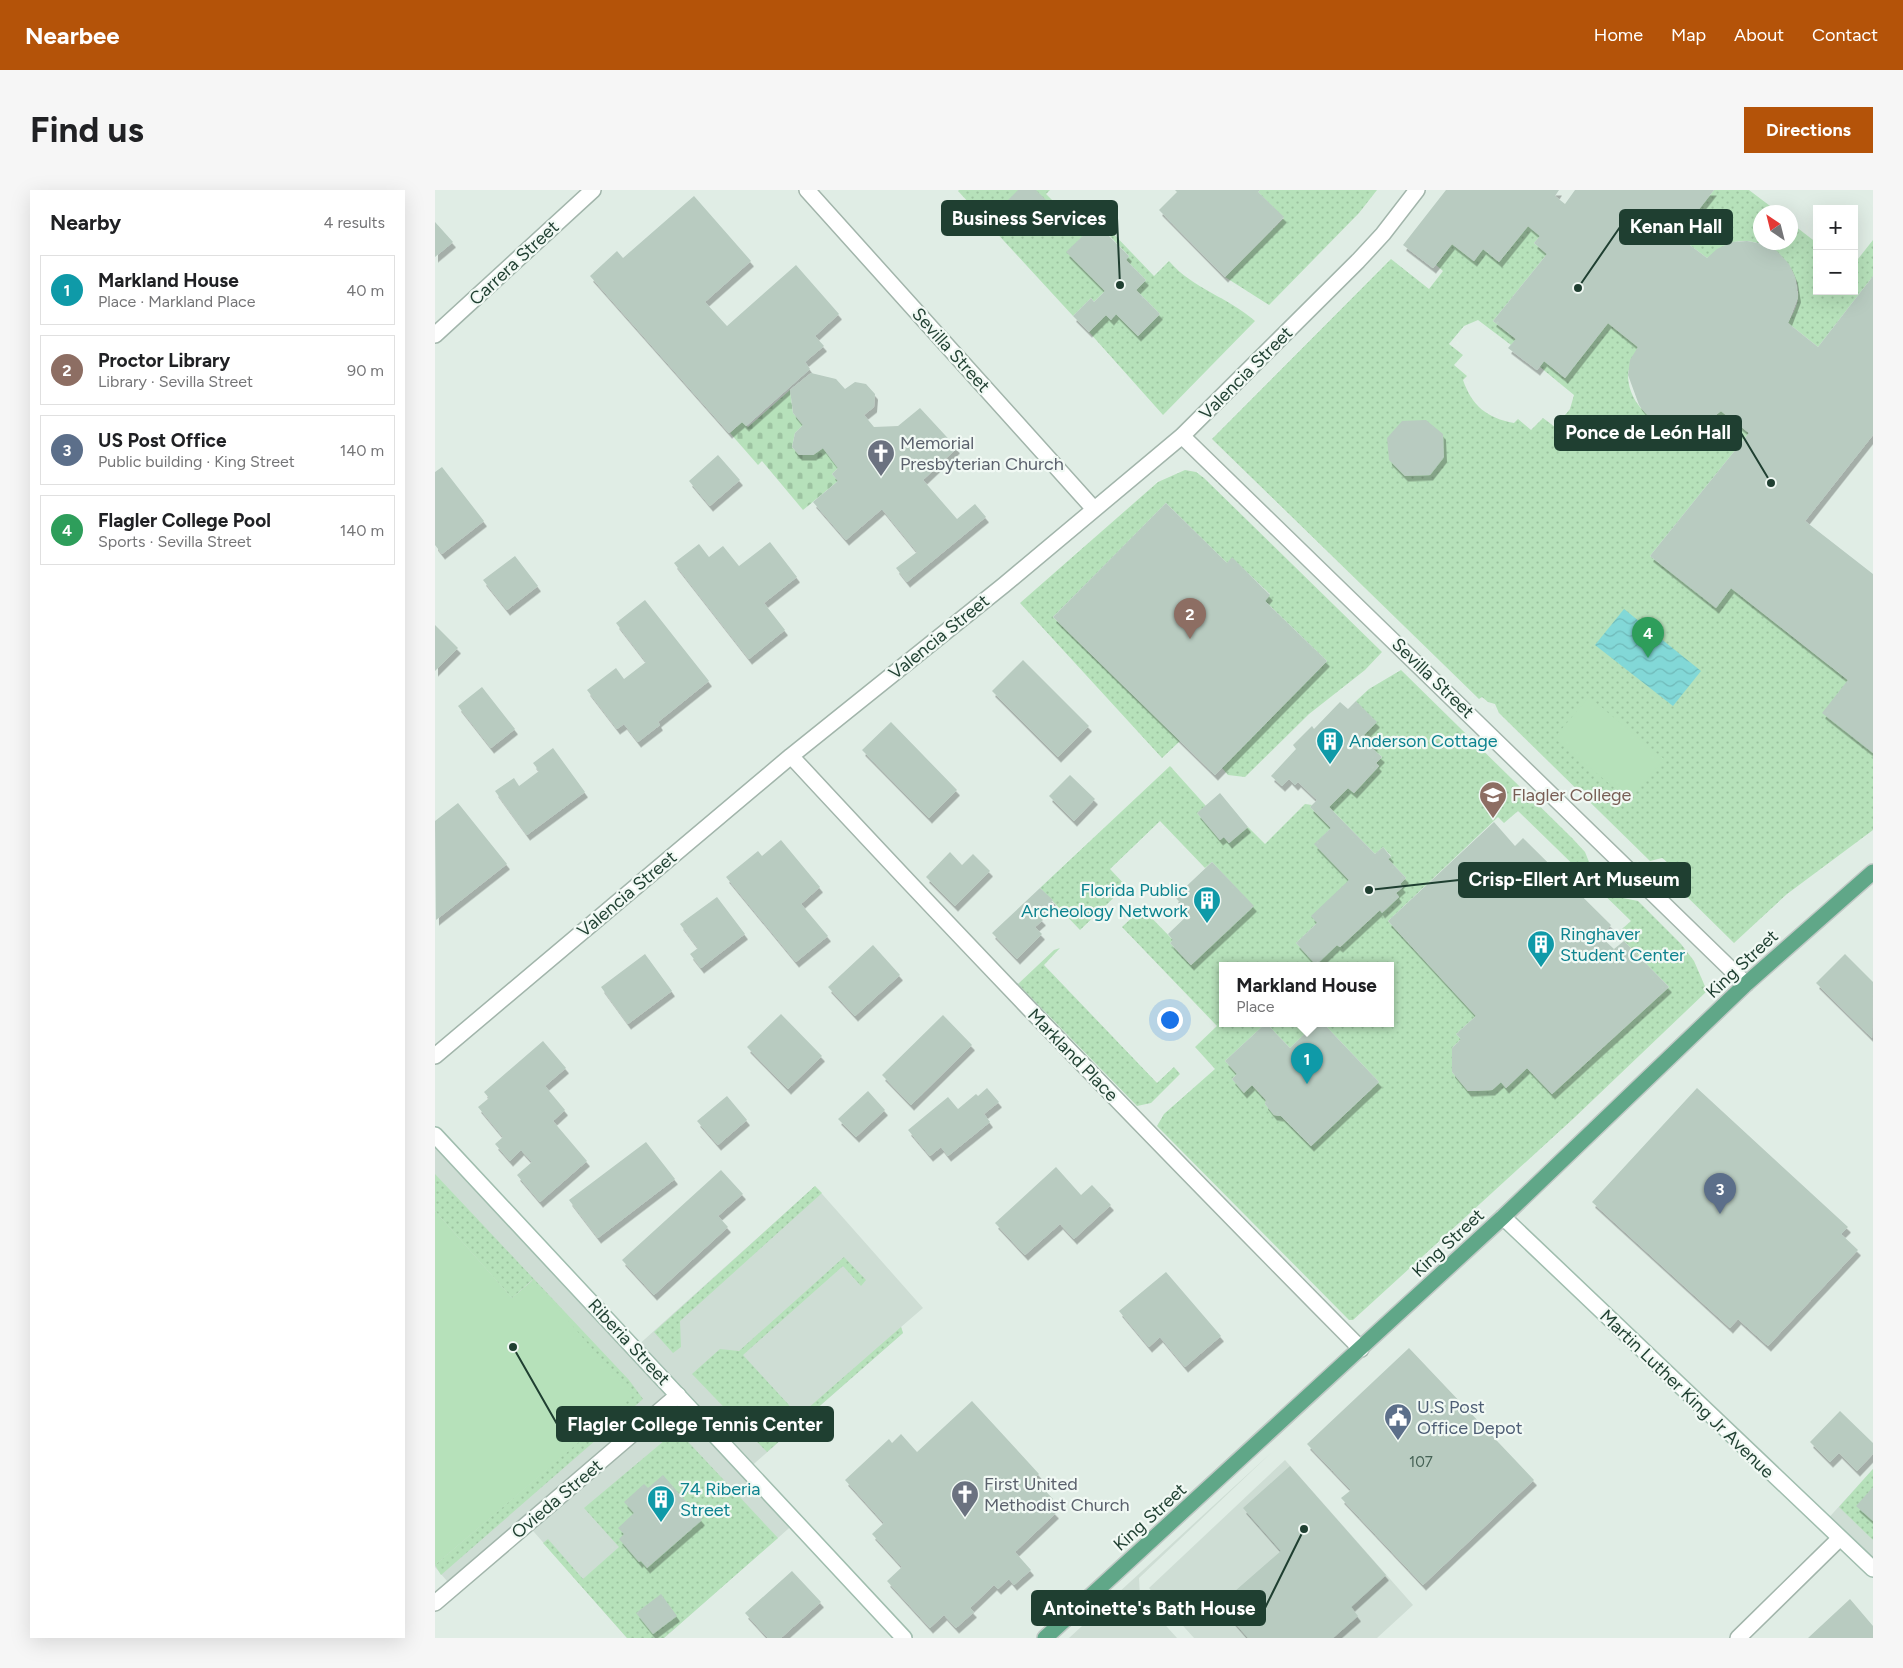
<!DOCTYPE html>
<html lang="en">
<head>
<meta charset="utf-8">
<style>
  :root { --surface:#fff; --page:#f6f6f6; --text:#202124; --muted:#757577; --line:#e0e0e0; --accent:#b45309 }
  body { margin:0; font-family:Figtree,sans-serif; background:var(--page); color:var(--text) }
  .controls { position:absolute; right:15px; top:15px; display:grid; overflow:hidden; border-radius:0px; box-shadow:0 5px 20px #0002 }
  .controls button { width:45px; height:45px; display:grid; place-items:center; padding:0; border:0; border-bottom:1px solid var(--line); background:var(--surface); color:var(--text); font:25px sans-serif }
  .compass { position:absolute; left:1318px; top:15px; width:45px; height:45px; border-radius:50%; background:var(--surface); box-shadow:0 5px 20px #0002; rotate:325deg }
  .you { position:absolute; left:734px; top:829px; width:18px; height:18px; margin:-12px; border:4px solid #fff; border-radius:50%; background:#1a73e8; box-shadow:0 0 0 8px #1a73e833 }
  .badge { display:grid; place-items:center; width:32px; height:32px; border-radius:50%; background:var(--accent); color:#fff; font-size:16px; font-weight:700 }
  .pin { position:absolute; translate:-50% -41px; filter:drop-shadow(0 1px 2px #0008) }
  .pin::after { content:''; position:absolute; top:26px; width:18px; height:15px; background:inherit; clip-path:polygon(0 0,100% 0,50% 100%) }
  .popup { position:absolute; left:784px; top:772px; width:175px; height:65px; box-sizing:border-box; display:grid; place-content:center; border-radius:0px; background:var(--surface); filter:drop-shadow(0 1px 4px #0005); font-size:16px; white-space:nowrap; color:var(--muted) }
  .popup b { font-size:19px; color:var(--text) }
  .popup::after { content:''; position:absolute; left:50%; top:100%; margin-left:-10px; border:10px solid transparent; border-top-color:var(--surface) }
  .list { margin:0; padding:0; list-style:none }
  h2 { display:flex; justify-content:space-between; align-items:center; height:65px; margin:0; padding:0 20px; font-size:21px }
  h2 small { font-size:16px; font-weight:400; color:var(--muted) }
  .list li { display:grid; grid-template-columns:32px 1fr auto; gap:15px; align-items:center; box-sizing:border-box; height:70px; margin:0 10px 10px; padding:0 10px; border:1px solid var(--line); border-radius:0px }
  .list b { display:block; font-size:19px; white-space:nowrap }
  .list p { margin:0; font-size:16px; white-space:nowrap; color:var(--muted) }
  .list em { font-size:16px; font-style:normal; color:var(--muted) }
  .map { position:relative; flex:none; width:1438px; height:1448px; overflow:hidden; border-radius:0px }
  header { display:flex; align-items:center; gap:30px; box-sizing:border-box; height:70px; padding:0 25px; background:var(--accent); color:#fff }
  header strong { font-size:24px }
  nav { display:flex; gap:28px; margin-inline-start:auto; font-size:18px }
  .intro { display:flex; align-items:center; justify-content:space-between; box-sizing:border-box; height:120px; padding:0 30px }
  h1 { margin:0; font-size:35px }
  .button { padding:12px 22px; border-radius:0px; background:var(--accent); color:#fff; font-size:18px; font-weight:700 }
  main { display:flex; gap:30px; padding:0 30px }
  aside { flex:1; background:var(--surface); border-radius:0px; box-shadow:0 5px 20px #0002 }
  .map>svg:first-child { display:block }
</style>
</head>
<body>
<header>
<strong>Nearbee</strong>
<nav><a>Home</a><a>Map</a><a>About</a><a>Contact</a></nav>
</header>
<div class="intro"><h1>Find us</h1><a class="button">Directions</a></div>
<main>
<aside>
<h2>Nearby<small>4 results</small></h2>
<ul class="list">
<li><span class="badge" style="background:#0f9aa8">1</span><div><b>Markland House</b><p>Place · Markland Place</p></div><em>40 m</em></li>
<li><span class="badge" style="background:#8d6e63">2</span><div><b>Proctor Library</b><p>Library · Sevilla Street</p></div><em>90 m</em></li>
<li><span class="badge" style="background:#5c6f8a">3</span><div><b>US Post Office</b><p>Public building · King Street</p></div><em>140 m</em></li>
<li><span class="badge" style="background:#2e9e5b">4</span><div><b>Flagler College Pool</b><p>Sports · Sevilla Street</p></div><em>140 m</em></li>
</ul>
</aside>
<div class="map">
<svg width="1438" height="1448" viewBox="0 0 1438 1448">
  <defs>
    <pattern id="grass-dots" width="8" height="8" patternUnits="userSpaceOnUse" patternTransform="scale(1.25)"><rect width="8" height="8" fill="#b6e1ba"/><path d="M2 2h.1M6 6h.1" fill="none" stroke="#9cc2a0" stroke-width="1.8" stroke-linecap="round"/></pattern>
    <pattern id="cemetery-stones" width="16" height="16" patternUnits="userSpaceOnUse" patternTransform="scale(1.25)"><rect width="16" height="16" fill="#b6e1ba"/><path d="M2 7V4a2 2 0 0 1 4 0v3zM10 15v-3a2 2 0 0 1 4 0v3z" fill="#9cc2a0"/></pattern>
    <pattern id="water-waves" width="16" height="10" patternUnits="userSpaceOnUse" patternTransform="scale(1.25)"><rect width="16" height="10" fill="#82d8d7"/><path d="M0 5q4-4 8 0t8 0" fill="none" stroke="#70bab9"/></pattern>
    <filter id="shadow"><feDropShadow dx="3" dy="5.5" stdDeviation="0" flood-color="#0004"/></filter>
  </defs>
  <rect width="100%" height="100%" fill="#e0ede5"/>
  <!-- built -->
  <path fill="#ceddd4" d="M0,945L200,1158L380,996L488,1118L466,1137L468,1143L313,1279L361,1332L229,1448H192L92,1334L18,1398L0,1377Z
    M838,1261L704,1388L705,1407L742,1448H634Z
    M850,1270L978,1415L942,1448H759L714,1398Z
    M1438,1279V1379L1389,1333Z"/>
  <!-- grass -->
  <path fill="url(#grass-dots)" fill-rule="evenodd" d="M524,0H615L611,4L631,24L647,11L719,86L734,71C758,99 793,107 820,131L728,225L654,142L671,125L676,130L681,124L703,146L725,124L701,100L711,90L691,70L694,66L671,42L667,46L658,36L632,62L670,101L659,112L656,108L638,126L523,1Z
    M825,0H942L924,23L834,115L790,87L849,28L823,2Z
    M1279,0H1314L1343,22H1326V52H1356V33L1382,53V101H1419V74L1438,50V86L1383,157L1353,133C1357,125 1362,117 1363,108C1366,74 1331,45 1299,52C1290,54 1280,63 1272,68L1243,46Z
    M1093,36L1105,46L1099,53L1112,64L1058,131L1081,149L1076,155L1043,130L1029,136L1014,154L1028,165L1019,175L1032,186L1028,190C1037,216 1052,228 1079,233L1083,229L1096,240L1108,228L1120,237L1135,219L1139,205L1105,177L1109,171L1130,188L1173,133L1203,157C1200,165 1193,177 1193,186C1194,220 1229,243 1261,238C1270,236 1279,227 1286,221L1314,243L1215,366L1281,417L1296,398L1413,490L1438,563V640L1352,704L1299,753L1235,690C1237,681 1235,673 1227,668L1215,671L1064,523L1060,514L1053,512L1047,507L1044,509L777,249L956,69L994,99L1008,81L1001,75L1017,54L1039,71L1048,59L1064,72Z
    M750,280L761,282L769,288L947,462L930,480L874,524L810,587L793,585L787,578L892,471L830,411L835,404L797,368L792,373L731,313L618,427L745,551L727,568L585,413L723,292Z
    M966,480L1137,648L1150,662L1156,677L1188,708L1203,711L1246,754L1259,771L1272,801L1139,928L918,1130H914L722,936L729,924L780,879L760,857L782,836L687,737L707,718L738,750L735,753L756,775L818,716L777,672L770,678L725,631L675,679L691,696L645,740L605,698L735,576L771,616L762,623L785,650L789,647L794,653L813,637L830,654L870,614L877,615L875,617L896,638L880,654L914,690L882,733L861,753L881,774L902,755L905,757L945,720L947,722L964,707L961,703L968,697L965,694L971,688L953,669L956,666L948,657L940,664L894,617L913,598L919,603L944,576L941,573L947,567L937,558L940,555L929,545L921,511L934,499ZM1083,621L1196,731L1187,739L1193,746L1189,751L1234,797L1117,904L1092,878L1071,898L1066,892L1057,900L1033,901L1017,882V858L1026,849L1021,844L1041,826L953,731L1063,627L1069,633ZM788,775H956V833H888L944,892L876,956L846,926L839,925L830,914L831,910L817,895L809,902L797,889L802,884L790,871L831,833L855,858L881,833H788Z
    M625,758L609,775L722,893L739,877L745,884L716,913L702,916L583,794L619,760Z
    M0,984L194,1190L208,1209L6,1385L0,1375L197,1206L97,1090L77,1108L0,1021Z
    M380,996L387,1003L245,1131L246,1157L238,1163L219,1142Z
    M409,1067L431,1090L426,1096L408,1076L308,1165L364,1226L466,1137L468,1143L332,1262L257,1184L285,1159L304,1161Z
    M242,1240L343,1348L229,1448H192L108,1353L113,1349L148,1389L184,1357L149,1318Z
    M1438,1279V1350L1404,1317Z"/>
  <!-- cemetery -->
  <path fill="url(#cemetery-stones)" d="M355,200L358,223L368,235L360,243L357,257L364,265H378L388,258L403,278L397,284L403,291L368,320L327,271L323,275L295,243L307,232L313,237Z"/>
  <!-- pitch -->
  <path fill="#b6e1ba" d="M1154,507L1229,569L1194,610L1119,548Z
    M0,1021L77,1108L98,1090L198,1206L0,1375Z"/>
  <!-- water -->
  <path fill="url(#water-waves)" d="M1189,419L1266,481L1238,516L1160,455Z"/>
  <!-- building -->
  <path fill="#b8cbc0" filter="url(#shadow)" d="M583,0H601L619,18L599,38L572,11Z
    M740,0H825L823,2L849,27L790,87L724,20L742,2Z
    M1011,0H1124L1120,6L1130,14L1140,0H1279L1243,46L1272,68L1282,59L1297,52L1312,51L1328,54L1342,61L1354,74L1360,88L1363,107L1353,133L1383,157L1438,86V245L1370,331L1438,384V563L1387,523L1413,490L1296,398L1281,418L1215,366L1314,243L1286,221L1263,238H1245L1228,235L1213,226L1204,215L1193,185L1195,170L1203,157L1173,133L1130,188L1109,171L1102,180L1073,158L1081,149L1058,131L1112,64L1099,53L1105,46L1093,36L1064,72L1048,59L1039,71L1017,54L998,78L968,55Z
    M259,6L316,71L270,112L292,136L361,75L404,124L380,146L389,156L370,172L375,179L311,236L307,232L294,243L155,86L182,61L188,68Z
    M0,32L18,52L0,67Z
    M658,36L667,46L670,42L694,66L691,70L711,90L701,100L725,124L703,146L681,124L676,130L671,125L654,142L638,126L656,108L659,112L670,101L631,62Z
    M376,183L401,189L410,199L420,192L431,194L440,204L439,217L429,225L439,237L463,236L485,218L522,258L488,290L522,329L540,314L551,327L472,392L461,378L482,362L447,319L411,350L378,312L403,291L397,284L403,278L388,258L378,265H364L357,257L360,243L368,235L358,223L355,200Z
    M991,230L1008,244L1009,267L995,285L970,286L954,270L952,248L967,231Z
    M283,265L305,290L275,316L254,291Z
    M7,277L49,331L7,364L0,355V282Z
    M731,313L792,373L797,367L835,405L830,411L892,471L780,585L618,427Z
    M335,352L362,387L329,413L350,440L314,469L239,373L264,354L274,367L288,356L304,376Z
    M80,366L103,396L72,420L48,390Z
    M210,410L274,491L223,532L225,535L203,552L189,534L182,539L152,500L181,478L189,489L211,472L181,433Z
    M0,435L23,458L0,481Z
    M588,470L654,536L623,567L557,501Z
    M47,497L80,539L56,558L23,516Z
    M921,511L942,532L929,545L940,555L937,558L947,567L941,573L944,576L919,603L913,598L894,617L940,664L948,657L956,667L953,669L971,688L965,694L968,697L961,703L964,707L947,723L945,720L905,757L902,755L881,775L861,753L882,733L876,726L914,690L879,654L896,638L875,617L882,610L863,592L860,595L854,589L847,596L836,586L861,559L858,555L877,536L879,539L905,512L913,519Z
    M456,532L522,600L494,628L427,560Z
    M118,558L150,602L92,645L60,601L79,588L84,596L104,581L98,573Z
    M635,585L660,609L639,631L614,606Z
    M785,603L813,637L794,653L789,647L785,650L762,623Z
    M23,613L72,674L1,730L0,631Z
    M1059,632L1080,656L1088,648L1176,735L1166,747L1179,759L1189,751L1234,797L1117,904L1092,878L1071,898L1066,892L1057,900L1033,901L1017,882V858L1026,849L1021,844L1041,826L953,731Z
    M346,650L385,697L366,714L393,746L361,772L291,687L323,661L327,666Z
    M515,662L527,675L538,664L555,681L520,716L491,687Z
    M777,672L819,716L756,775L735,753L738,750L733,744L755,723L740,707Z
    M605,698L618,710L603,725L608,730L600,737L607,744L582,769L557,743Z
    M282,707L310,744L266,778L255,764L263,758L245,734Z
    M438,755L465,785L420,826L393,797Z
    M210,764L237,801L193,834L166,797Z
    M1410,764L1438,792L1437,848L1381,793Z
    M346,824L387,866L353,899L312,857Z
    M508,825L537,855L476,915L447,885Z
    M831,833L855,858L881,833H888L944,892L876,956L846,926L839,925L830,914L831,910L817,895L809,903L797,889L802,884L790,871Z
    M108,851L131,878L110,896L130,920L118,931L152,971L105,1012L82,985L97,972L86,960L75,971L60,954L68,947L43,917L54,908L49,902Z
    M552,898L564,912L549,924L555,932L513,966L506,957L495,966L473,940L513,907L523,919L541,904L543,906Z
    M1262,898L1413,1037L1406,1044L1423,1060L1333,1156L1303,1129L1295,1138L1157,1012Z
    M433,901L450,920L421,947L403,929Z
    M292,906L312,930L283,955L262,931Z
    M211,952L240,989L163,1048L134,1010Z
    M621,977L646,1005L657,995L676,1015L639,1049L625,1034L590,1065L560,1033Z
    M286,980L308,1004L283,1026L293,1037L219,1105L187,1070Z
    M731,1082L786,1146L750,1177L725,1147L714,1157L684,1121Z
    M974,1158L1099,1290L988,1395L906,1308L916,1300L872,1254Z
    M537,1211L604,1284L599,1289L618,1309L612,1314L621,1323L580,1362L596,1380L579,1395L574,1389L563,1399L559,1395L535,1418L539,1422L521,1438L509,1425L495,1438L452,1391L467,1377L437,1344L449,1333L410,1290L454,1249L457,1253L466,1244L482,1262Z
    M1405,1221L1438,1253V1264L1422,1281L1404,1263L1395,1272L1375,1252Z
    M855,1276L951,1385L916,1417L923,1426L898,1448H813L784,1415L846,1361L808,1318Z
    M228,1285L267,1330L212,1378L206,1371L204,1372L184,1349L189,1344L183,1338L199,1323L189,1312L209,1294L213,1298Z
    M1438,1297V1331L1421,1316Z
    M357,1381L386,1412L346,1448H333L310,1423Z
    M226,1404L242,1426L218,1444L201,1423Z
    M1415,1409L1438,1436V1448H1373Z"/>
  <g fill="none" stroke-linecap="round" stroke-linejoin="round">
    <!-- street casing -->
    <g stroke="#a2b5ab" stroke-width="18">
      <path id="street" d="M372,0L659,319
        M0,145L158,0
        M747,246L1311,794
        M356,566C542,767 733,964 926,1159
        M0,866L356,566L569,395L747,246L923,71L948,44L982,0
        M0,1413L243,1205
        M1303,1448L1404,1349"/>
    </g>
    <!-- secondary casing -->
    <g stroke="#a0bdae" stroke-width="18">
      <path id="secondary" d="M0,945L469,1448
        M1068,1027L1438,1379"/>
    </g>
    <!-- primary casing -->
    <g stroke="#c0c9c5" stroke-width="18">
      <path id="primary" d="M610,1448L1068,1027L1311,794L1438,682"/>
    </g>
    <!-- street -->
    <use href="#street" stroke="#fff" stroke-width="15"/>
    <!-- secondary -->
    <use href="#secondary" stroke="#fff" stroke-width="15"/>
    <!-- primary -->
    <use href="#primary" stroke="#60a788" stroke-width="15"/>
  </g>
  <!-- icons -->
  <defs>
    <g id="church-pin" transform="scale(1.4375)"><path d="M0 17L-7.5 6A9.5 9.5 0 1 1 7.5 6Z" fill="#6b7280" stroke="#f1f9f4"/><path d="M-1.2-6h2.4v3.5h3.3v2.4h-3.3V6h-2.4V-.1h-3.3v-2.4h3.3Z" fill="#fff"/></g>
    <g id="building-pin" transform="scale(1.4375)"><path d="M0 17L-7.5 6A9.5 9.5 0 1 1 7.5 6Z" fill="#0f9aa8" stroke="#f1f9f4"/><path d="M-4-6H4V6H1V3H-1V6H-4ZM-2.5-4.3h1.7v1.8h-1.7ZM.8-4.3h1.7v1.8H.8ZM-2.5-1h1.7V.8h-1.7ZM.8-1h1.7V.8H.8Z" fill="#fff"/></g>
    <g id="university-pin" transform="scale(1.4375)"><path d="M0 17L-7.5 6A9.5 9.5 0 1 1 7.5 6Z" fill="#8d6e63" stroke="#f1f9f4"/><path d="M0-5L7-2L0 1L-7-2ZM-4 1L0 2.5L4 1V4Q0 6-4 4Z" fill="#fff"/></g>
    <g id="civic-pin" transform="scale(1.4375)"><path d="M0 17L-7.5 6A9.5 9.5 0 1 1 7.5 6Z" fill="#5c6f8a" stroke="#f1f9f4"/><path d="M-.6-6.5H3V-4.5H.6V-3L4-1V1h2V6H-6V1h2V-1L-.6-3ZM-1.2 2.5V6h2.4V2.5Z" fill="#fff"/></g>
  </defs>
  <g fill-rule="evenodd">
    <use href="#church-pin" x="446" y="263"/>
    <use href="#building-pin" x="895" y="551"/>
    <use href="#university-pin" x="1058" y="605"/>
    <use href="#building-pin" x="772" y="710"/>
    <use href="#building-pin" x="1106" y="754"/>
    <use href="#civic-pin" x="963" y="1227"/>
    <use href="#church-pin" x="530" y="1304"/>
    <use href="#building-pin" x="226" y="1309"/>
  </g>
  <g text-anchor="middle" dominant-baseline="central" stroke-width="4.5" stroke-linejoin="round" paint-order="stroke">
    <!-- number labels -->
    <g font-size="15" fill="#456255">
      <text x="986" y="1272">107</text>
    </g>
    <!-- street labels -->
    <g font-size="18" fill="#1f3f31" stroke="#f1f9f4">
      <text transform="translate(79 73) rotate(-43)">Carrera Street</text>
      <text transform="translate(516 160) rotate(48)">Sevilla Street</text>
      <text transform="translate(811 183) rotate(-45)">Valencia Street</text>
      <text transform="translate(504 447) rotate(-39)">Valencia Street</text>
      <text transform="translate(998 488) rotate(44)">Sevilla Street</text>
      <text transform="translate(192 704) rotate(-40)">Valencia Street</text>
      <text transform="translate(1307 774) rotate(-43)">King Street</text>
      <text transform="translate(638 865) rotate(46)">Markland Place</text>
      <text transform="translate(1013 1053) rotate(-43)">King Street</text>
      <text transform="translate(194 1152) rotate(47)">Riberia Street</text>
      <text transform="translate(1252 1204) rotate(44)">Martin Luther King Jr Avenue</text>
      <text transform="translate(122 1309) rotate(-40)">Ovieda Street</text>
      <text transform="translate(715 1327) rotate(-42)">King Street</text>
    </g>
    <!-- worship labels -->
    <g font-size="18" fill="#5b616d" stroke="#f1f9f4" text-anchor="start">
      <text x="465" y="253">Memorial<tspan x="465" dy="21">Presbyterian Church</tspan></text>
      <text x="549" y="1294">First United<tspan x="549" dy="21">Methodist Church</tspan></text>
    </g>
    <!-- culture labels -->
    <g font-size="18" fill="#0d838f" stroke="#f1f9f4" text-anchor="start">
      <text x="914" y="551">Anderson Cottage</text>
      <text x="753" y="700" text-anchor="end">Florida Public<tspan x="753" dy="21">Archeology Network</tspan></text>
      <text x="1125" y="744">Ringhaver<tspan x="1125" dy="21">Student Center</tspan></text>
      <text x="245" y="1299">74 Riberia<tspan x="245" dy="21">Street</tspan></text>
    </g>
    <!-- education labels -->
    <g font-size="18" fill="#785e54" stroke="#f1f9f4" text-anchor="start">
      <text x="1077" y="605">Flagler College</text>
    </g>
    <!-- service labels -->
    <g font-size="18" fill="#4e5e75" stroke="#f1f9f4" text-anchor="start">
      <text x="982" y="1217">U.S Post<tspan x="982" dy="21">Office Depot</tspan></text>
    </g>
  </g>
  <!-- callouts -->
  <path fill="none" stroke="#1f3f31" stroke-width="2" d="M685 95L682 28M1143 98L1185 37M1336 293L1306 243M934 700L1024 690M78 1157L122 1234M869 1339L830 1418"/>
  <g fill="#1f3f31" stroke="#f1f9f4" stroke-width="2">
    <circle cx="685" cy="95" r="5"/>
    <circle cx="1143" cy="98" r="5"/>
    <circle cx="1336" cy="293" r="5"/>
    <circle cx="934" cy="700" r="5"/>
    <circle cx="78" cy="1157" r="5"/>
    <circle cx="869" cy="1339" r="5"/>
  </g>
  <g fill="#1f3f31" stroke="#1f3f31" stroke-width="2">
    <rect x="507" y="11" width="175" height="34" rx="5"/>
    <rect x="1185" y="20" width="112" height="34" rx="5"/>
    <rect x="1120" y="226" width="186" height="34" rx="5"/>
    <rect x="1024" y="673" width="231" height="34" rx="5"/>
    <rect x="122" y="1217" width="276" height="34" rx="5"/>
    <rect x="597" y="1401" width="233" height="34" rx="5"/>
  </g>
  <g font-size="19" text-anchor="middle" font-weight="bold" fill="#fff">
    <text x="594" y="35">Business Services</text>
    <text x="1241" y="43">Kenan Hall</text>
    <text x="1213" y="249">Ponce de León Hall</text>
    <text x="1139" y="696">Crisp-Ellert Art Museum</text>
    <text x="260" y="1241">Flagler College Tennis Center</text>
    <text x="714" y="1425">Antoinette's Bath House</text>
  </g>
</svg>
<div class="controls">
<button>+</button>
<button>−</button>
</div>
<svg class="compass" viewBox="-18 -18 36 36"><path d="M0-13l5 13h-10z" fill="#e53935"/><path d="M0 13l5-13h-10z" fill="#757577"/></svg>
<div class="you"></div>
<div class="pin badge" style="left:872px;top:894px;background:#0f9aa8">1</div>
<div class="popup"><b>Markland House</b>Place</div>
<div class="pin badge" style="left:755px;top:449px;background:#8d6e63">2</div>
<div class="pin badge" style="left:1285px;top:1024px;background:#5c6f8a">3</div>
<div class="pin badge" style="left:1213px;top:468px;background:#2e9e5b">4</div>
</div>
</main>
</body>
</html>
